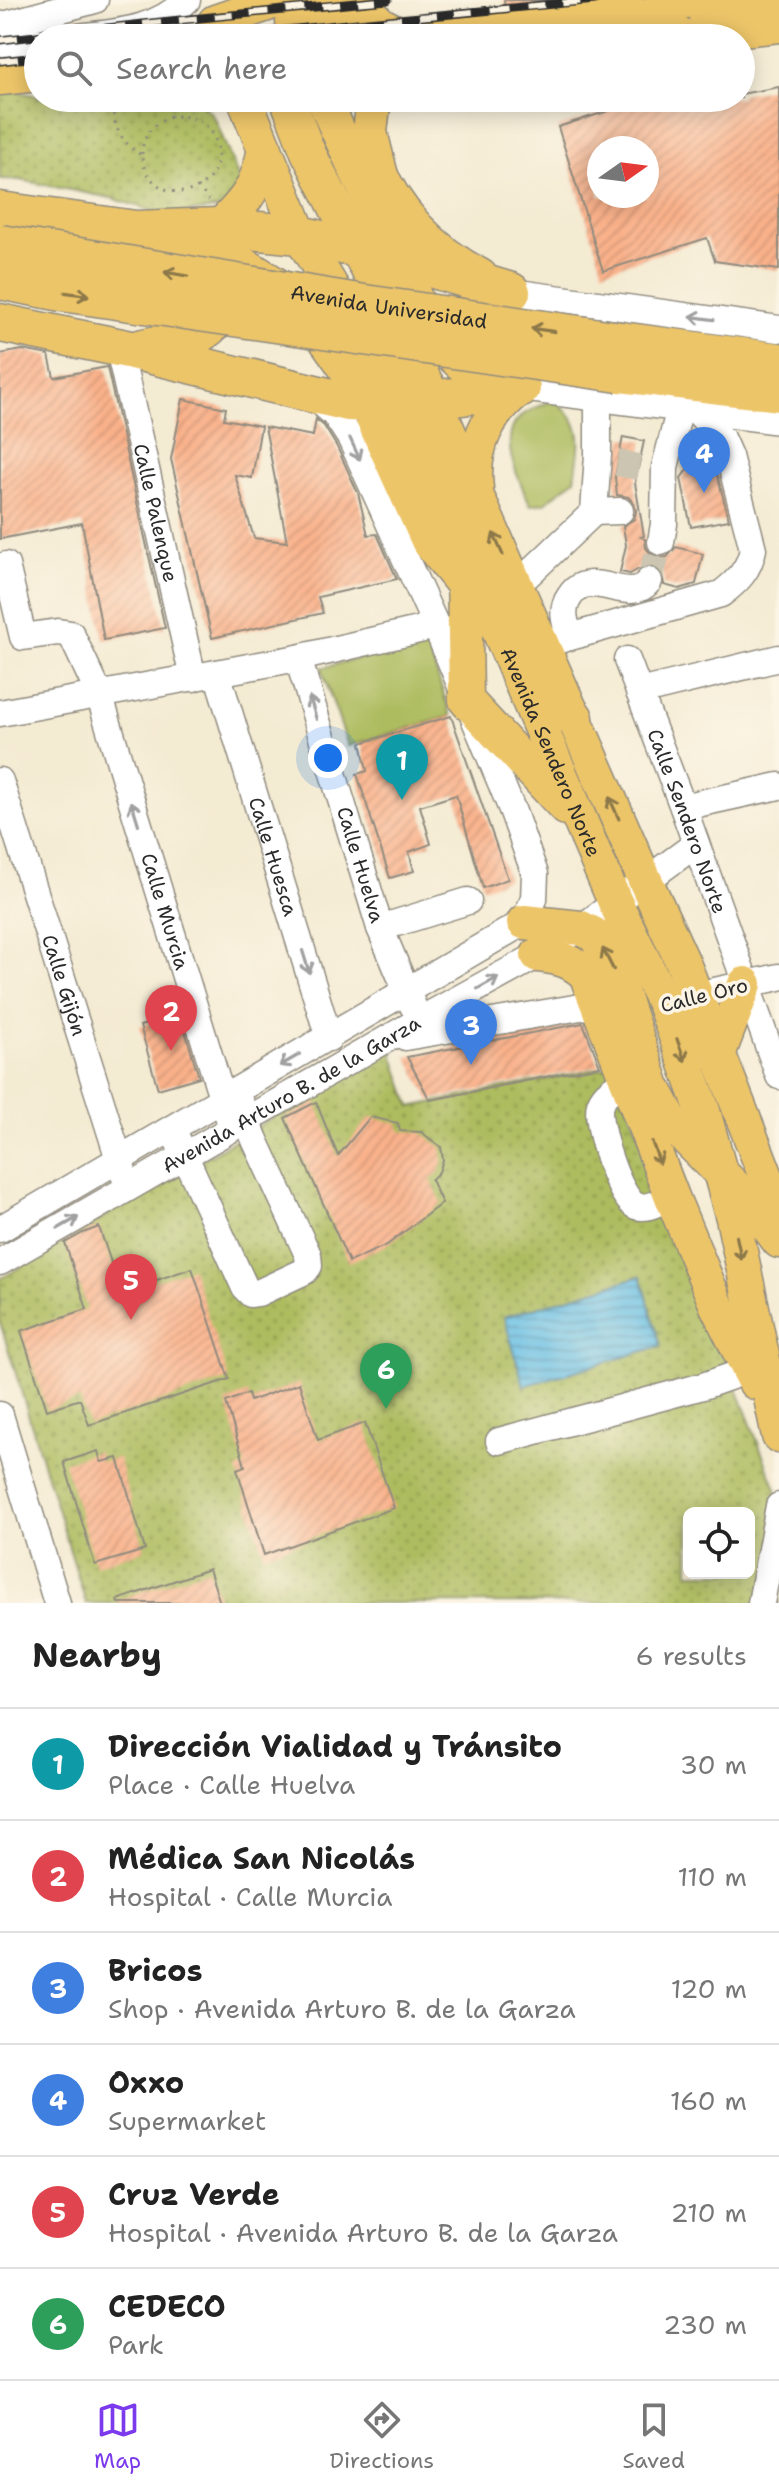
<!DOCTYPE html>
<html lang="en">
<head>
<meta charset="utf-8">
<style>
  :root { --surface:#fff; --page:#f2f2f2; --text:#222; --muted:#767676; --line:#e0e0e0; --accent:#7c3aed }
  body { margin:0; font-family:"Shantell Sans",sans-serif; background:var(--page); color:var(--text) }
  .controls { position:absolute; right:24px; bottom:24px; display:grid; overflow:hidden; border-radius:12px; box-shadow:0 4px 20px #0003 }
  .controls button { width:72px; height:72px; display:grid; place-items:center; padding:0; border:0; border-bottom:2px solid var(--line); background:var(--surface); color:var(--text); font:40px sans-serif }
  .compass { position:absolute; left:587px; top:136px; width:72px; height:72px; border-radius:50%; background:var(--surface); box-shadow:0 4px 20px #0003; rotate:76deg }
  .you { position:absolute; left:328px; top:758px; width:28px; height:28px; margin:-20px; border:6px solid #fff; border-radius:50%; background:#1a73e8; box-shadow:0 0 0 12px #1a73e833 }
  .badge { display:grid; place-items:center; width:52px; height:52px; border-radius:50%; background:var(--accent); color:#fff; font-size:26px; font-weight:700 }
  .pin { position:absolute; translate:-50% -66px; filter:drop-shadow(0 2px 4px #0008) }
  .pin::after { content:''; position:absolute; top:42px; width:28px; height:24px; background:inherit; clip-path:polygon(0 0,100% 0,50% 100%) }
  .list { margin:0; padding:0; list-style:none }
  h2 { display:flex; justify-content:space-between; align-items:center; height:104px; margin:0; padding:0 32px; font-size:34px }
  h2 small { font-size:26px; font-weight:400; color:var(--muted) }
  .list li { display:grid; grid-template-columns:52px 1fr auto; gap:24px; align-items:center; box-sizing:border-box; height:112px; padding:0 32px; border-top:2px solid var(--line) }
  .list b { display:block; font-size:30px; white-space:nowrap }
  .list p { margin:0; font-size:26px; white-space:nowrap; color:var(--muted) }
  .list em { font-size:26px; font-style:normal; color:var(--muted) }
  .icon { flex:none; width:44px; height:44px; fill:none; stroke:currentColor; stroke-width:2; stroke-linecap:round; stroke-linejoin:round }
  .map { position:relative; flex:none; width:779px; height:1603px; overflow:hidden }
  .search { position:absolute; background:var(--surface); box-shadow:0 4px 20px #0003; left:24px; right:24px; top:24px; height:88px; display:flex; align-items:center; gap:20px; box-sizing:border-box; padding:0 28px; border-radius:44px; color:var(--muted); font-size:30px }
  .sheet { height:776px; background:var(--surface) }
  nav { display:flex; justify-content:space-around; align-items:center; box-sizing:border-box; height:112px; border-top:2px solid var(--line); background:var(--surface); font-size:22px; color:var(--muted) }
  nav a { display:grid; justify-items:center; gap:4px }
  nav .on { color:var(--accent) }
  .map>svg:first-child { display:block }
</style>
</head>
<body>
<div class="map">
<svg width="779" height="1603" viewBox="0 0 779 1603">
  <defs>
    <pattern id="park-dots" width="8" height="8" patternUnits="userSpaceOnUse" patternTransform="scale(2)"><rect width="8" height="8" fill="#adbc5e"/><path d="M2 2h.1M6 6h.1" fill="none" stroke="#8d994e" stroke-width="1.8" stroke-linecap="round"/></pattern>
    <pattern id="water-rules" width="6" height="5" patternUnits="userSpaceOnUse" patternTransform="scale(2)"><rect width="6" height="5" fill="#68bfe5"/><path d="M0 2.5h6" fill="none" stroke="#569bba"/></pattern>
    <pattern id="building-hatch" width="6" height="6" patternUnits="userSpaceOnUse" patternTransform="scale(2)"><rect width="6" height="6" fill="#f9b18a"/><path d="M-1 1l2-2M0 6l6-6M5 7l2-2" fill="none" stroke="#d69877"/></pattern>
  </defs>
  <rect width="100%" height="100%" fill="#fcf5e5"/>
  <filter id="ink" filterUnits="userSpaceOnUse"><feTurbulence type="fractalNoise" baseFrequency=".0125" numOctaves="2"/><feDisplacementMap in="SourceGraphic" scale="16" xChannelSelector="R" yChannelSelector="G"/><feConvolveMatrix kernelMatrix="1 2 1 2 8 2 1 2 1" color-interpolation-filters="sRGB"/></filter>
  <filter id="wash" filterUnits="userSpaceOnUse"><feTurbulence type="fractalNoise" baseFrequency=".006" numOctaves="4" result="noise"/><feDisplacementMap in="SourceGraphic" scale="32" xChannelSelector="R" yChannelSelector="G"/><feGaussianBlur stdDeviation="1.8" result="paint"/><feColorMatrix in="noise" values="0 0 0 0 0 0 0 0 0 0 0 0 0 0 0 0 0 1.4 0 .05"/><feComposite in="paint" operator="in"/></filter>
  <g filter="url(#wash)">
    <rect width="100%" height="100%" fill="#f4ebd3"/>
    <!-- grass -->
    <path fill="#adbc5e" stroke="#6c7444" stroke-width="2" d="M554,400C587,424 580,443 575,479L545,503L530,505C521,482 500,448 515,423C522,412 542,405 554,400Z
      M438,639L446,653L431,657L451,716L348,746L321,668Z"/>
    <!-- park -->
    <path fill="url(#park-dots)" stroke="#6c7444" stroke-width="2" fill-rule="evenodd" d="M15,91L38,96V98H195L210,112L216,121L240,182L223,208L166,215L111,198L20,180L0,179V92Z
      M391,1048L411,1107L612,1066L779,1497V1603H86L0,1322V1279ZM689,1513H749V1573H689Z"/>
    <!-- water -->
    <path fill="url(#water-rules)" stroke="#4a7588" stroke-width="2" d="M641,1276L661,1346L524,1386L504,1317Z"/>
    <g id="blocks">
      <!-- building -->
      <path fill="url(#building-hatch)" fill-rule="evenodd" d="M504,0H599L505,9Z
        M779,87V270L715,261L707,238L603,271L558,127L649,98H741V94ZM599,148H647V196H599Z
        M22,350L49,355L54,377L107,367L165,628L104,640L82,523L0,539V354Z
        M183,399L226,408L224,419L261,426L252,478L235,475L254,538L287,542L265,427L313,436L316,419L324,426L337,447L358,493L368,535L377,534L397,579L318,597L323,613L212,638L171,459Z
        M623,437L644,441L635,483L644,536L641,537L645,539L646,548L652,555L659,558L667,557L676,547L703,554L696,584L679,589L664,585L662,572L654,566L646,565L630,574L620,572L626,545L623,526L634,519L636,511L634,503L628,497L617,495L615,477Z
        M713,459L729,520L691,527L681,478L692,463Z
        M451,716L508,879L483,888L456,795L420,806L431,844L409,852L414,871L390,878L357,774L367,771L361,743Z
        M180,1014L199,1077L158,1089L140,1026Z
        M583,1023L600,1066L430,1100L407,1057Z
        M316,1102L338,1156L370,1117L398,1123L400,1131L421,1132L441,1147L443,1160L439,1172L431,1180L442,1203L387,1245L349,1262L285,1118Z
        M99,1227L121,1292L192,1268L229,1379L89,1425L80,1399L47,1410L21,1331L87,1309L65,1243L83,1233Z
        M299,1383L318,1440L365,1423L394,1508L264,1555L237,1469L245,1466L226,1402L248,1393L250,1401Z
        M98,1451L101,1462L118,1458L145,1550L95,1565L64,1462Z
        M209,1569L220,1603H118L117,1600Z"/>
    </g>
  </g>
  <g filter="url(#ink)">
    <use href="#blocks" fill-opacity="0" stroke="#908b7f" stroke-width="2"/>
    <g fill="none" stroke-linecap="round" stroke-linejoin="round">
      <!-- minor-tunnel -->
      <path stroke="#ccc5b1" stroke-width="26" stroke-dasharray="26 13" stroke-linecap="butt" d="M617,463L639,467
        M649,581L661,542"/>
      <!-- minor casing -->
      <g stroke="#908b7f" stroke-width="29">
        <g id="minor">
          <path d="M0,26L95,0"/>
          <path d="M69,38C113,32 153,33 187,0"/>
          <path d="M0,48L38,42"/>
          <path d="M495,300L511,292L779,329"/>
          <path id="s1" d="M119,349L193,678"/>
          <path d="M506,381L521,388L779,421"/>
          <path d="M594,512L620,511"/>
          <path d="M661,542L664,524L665,467L680,408"/>
          <path id="s2" d="M6,565L23,637L58,632L71,634L99,694L227,1114"/>
          <path d="M516,586L594,512L598,455V397"/>
          <path d="M570,637C565,622 560,610 570,596C590,565 629,607 649,581"/>
          <path d="M542,645L721,594C738,581 749,570 753,549L729,456L721,438L696,410"/>
          <path id="s3" d="M298,658L380,928L413,1006"/>
          <path id="s4" d="M627,660L683,807L779,1076"/>
          <path id="s5" d="M217,673L329,1038"/>
          <path d="M639,692L779,658"/>
          <path d="M0,713L298,658L436,626"/>
          <path id="s6" d="M0,781L124,1175"/>
          <path d="M683,807L779,786"/>
          <path d="M380,928L468,901"/>
          <path d="M678,999L779,977"/>
          <path d="M405,1037L598,1004"/>
          <path d="M628,1080C617,1086 605,1091 600,1104C594,1121 619,1199 636,1206C647,1210 661,1201 672,1197"/>
          <path d="M177,1139L245,1288L251,1294L258,1293L305,1271L309,1266L308,1255L255,1140L241,1105"/>
          <path d="M0,1229L524,922L534,899L535,874L513,812L436,626L351,439L336,416L314,396"/>
          <path id="s7" d="M0,1262L420,1020L538,955L581,928L696,844"/>
          <path d="M0,1415L57,1603"/>
          <path d="M499,1441L703,1386L749,1370"/>
          <path d="M761,1603L779,1506"/>
        </g>
      </g>
      <!-- major casing -->
      <g stroke="#908b7f" stroke-width="37">
        <g id="major">
          <path d="M358,0L380,24L407,38"/>
          <path d="M215,22L279,0"/>
          <path d="M293,22L368,0"/>
          <path d="M421,38L779,2"/>
          <path d="M661,38L779,25"/>
          <path id="s8" d="M244,98L300,235L402,404L615,902L664,1003L703,1111L733,1218L779,1436"/>
          <path d="M287,98L308,152L435,401L645,880L683,963L779,1210"/>
          <path d="M323,98L428,326C446,349 466,375 495,384C503,387 512,387 520,388"/>
          <path d="M374,98L370,132L382,180"/>
          <path d="M374,161C395,211 432,251 480,276"/>
          <path d="M219,227C247,201 257,187 265,149"/>
          <path d="M476,488C471,447 488,412 521,388"/>
          <path d="M464,567L466,700L566,808"/>
          <path d="M524,922L581,928L595,935L612,964L653,1087L674,1126L748,1200L779,1241"/>
          <path d="M538,955C558,957 571,960 586,974L672,1197L717,1306L755,1382"/>
          <path d="M718,1055L745,984"/>
        </g>
      </g>
      <!-- highway casing -->
      <g stroke="#908b7f" stroke-width="41">
        <path id="highway" d="M0,76L38,72
          M0,211L136,230L219,227L300,235L397,258L511,292
          M136,230L227,259L246,268L281,290L315,321L345,363L368,403L430,540L574,718
          M0,323L132,350L348,402L402,404L521,388
          M621,341L779,362
          M143,348C181,340 226,339 221,287
          M619,373L779,392"/>
      </g>
      <!-- path -->
      <path stroke="#908b7f" stroke-width="3" stroke-dasharray="2 6" stroke-linecap="butt" d="M112,98C114,127 117,138 141,155
        M142 154a38 38 0 1 1 76 0a38 38 0 1 1-76 0Z
        M170,117L172,98
        M198,187L209,200"/>
      <!-- minor -->
      <use href="#minor" stroke="#fff" stroke-width="26"/>
      <!-- major -->
      <use href="#major" stroke="#edc569" stroke-width="34"/>
      <!-- highway -->
      <use href="#highway" stroke="#edc569" stroke-width="38"/>
      <!-- rail casing -->
      <g stroke="#2b2b2b" stroke-width="9">
        <path id="rail" d="M204,38L595,0
          M0,40L170,21L388,0
          M0,61L38,57"/>
      </g>
      <!-- rail -->
      <use href="#rail" stroke="#fcf5e5" stroke-width="6" stroke-dasharray="18" stroke-linecap="butt"/>
      <!-- highway-bridge casing -->
      <g stroke="#908b7f" stroke-width="41" stroke-linecap="butt">
        <g id="highway-bridge">
          <path id="s9" d="M0,244L364,304L621,341"/>
          <path d="M0,280L62,292L619,373"/>
        </g>
      </g>
      <!-- path-bridge -->
      <path stroke="#908b7f" stroke-width="3" stroke-dasharray="2 6" stroke-linecap="butt" d="M688,18L690,38"/>
      <!-- highway-bridge -->
      <use href="#highway-bridge" stroke="#edc569" stroke-width="38"/>
    </g>
    <!-- one-way arrows -->
    <defs><path id="oneway-shaft" d="M-6 0H5M1.5-3L5.5 0L1.5 3" fill="none" stroke-width="1.6" stroke-linecap="round" stroke-linejoin="round" transform="scale(2)"/></defs>
    <g stroke="#8c784a">
      <use href="#oneway-shaft" transform="translate(176 274) rotate(-170)"/>
      <use href="#oneway-shaft" transform="translate(77 294) rotate(8)"/>
      <use href="#oneway-shaft" transform="translate(543 330) rotate(-172)"/>
      <use href="#oneway-shaft" transform="translate(498 544) rotate(-114)"/>
      <use href="#oneway-shaft" transform="translate(614 808) rotate(-114)"/>
      <use href="#oneway-shaft" transform="translate(608 959) rotate(-117)"/>
      <use href="#oneway-shaft" transform="translate(681 1050) rotate(70)"/>
      <use href="#oneway-shaft" transform="translate(656 1153) rotate(70)"/>
      <use href="#oneway-shaft" transform="translate(739 1248) rotate(78)"/>
    </g>
    <g stroke="#a0a0a0">
      <use href="#oneway-shaft" transform="translate(702 318) rotate(-172)"/>
      <use href="#oneway-shaft" transform="translate(355 449) rotate(65)"/>
      <use href="#oneway-shaft" transform="translate(313 708) rotate(-107)"/>
      <use href="#oneway-shaft" transform="translate(135 813) rotate(-107)"/>
      <use href="#oneway-shaft" transform="translate(306 962) rotate(73)"/>
      <use href="#oneway-shaft" transform="translate(488 983) rotate(-29)"/>
      <use href="#oneway-shaft" transform="translate(290 1060) rotate(150)"/>
      <use href="#oneway-shaft" transform="translate(68 1223) rotate(-30)"/>
    </g>
  </g>
  <g text-anchor="middle" dominant-baseline="central" stroke-width="7" stroke-linejoin="round" paint-order="stroke">
    <!-- street labels -->
    <g font-size="20" fill="#2b2b2b" stroke="#fcf5e5">
      <text stroke="none"><textPath href="#s9" startOffset="394">Avenida Universidad</textPath></text>
      <text stroke="none"><textPath href="#s1" startOffset="168">Calle Palenque</textPath></text>
      <text stroke="none"><textPath href="#s8" startOffset="724">Avenida Sendero Norte</textPath></text>
      <text stroke="none"><textPath href="#s4" startOffset="172">Calle Sendero Norte</textPath></text>
      <text stroke="none"><textPath href="#s5" startOffset="192">Calle Huesca</textPath></text>
      <text stroke="none"><textPath href="#s3" startOffset="216">Calle Huelva</textPath></text>
      <text stroke="none"><textPath href="#s2" startOffset="416">Calle Murcia</textPath></text>
      <text stroke="none"><textPath href="#s6" startOffset="214">Calle Gijón</textPath></text>
      <text transform="translate(704 995) rotate(-14)">Calle Oro</text>
      <text stroke="none"><textPath href="#s7" startOffset="336">Avenida Arturo B. de la Garza</textPath></text>
    </g>
  </g>
</svg>
<div class="controls">
<button><svg class="icon" aria-label="locate" viewBox="0 0 24 24"><circle cx="12" cy="12" r="6"/><path d="M12 2v4M12 18v4M2 12h4M18 12h4"/></svg></button>
</div>
<svg class="compass" viewBox="-18 -18 36 36"><path d="M0-13l5 13h-10z" fill="#e53935"/><path d="M0 13l5-13h-10z" fill="#767676"/></svg>
<div class="you"></div>
<div class="pin badge" style="left:402px;top:800px;background:#0f9aa8">1</div>
<div class="pin badge" style="left:171px;top:1051px;background:#e0444e">2</div>
<div class="pin badge" style="left:471px;top:1065px;background:#3f7fe0">3</div>
<div class="pin badge" style="left:704px;top:493px;background:#3f7fe0">4</div>
<div class="pin badge" style="left:131px;top:1320px;background:#e0444e">5</div>
<div class="pin badge" style="left:386px;top:1409px;background:#2e9e5b">6</div>
<div class="search"><svg class="icon" aria-label="search" viewBox="0 0 24 24"><circle cx="10" cy="10" r="6"/><path d="M15 15l6 6"/></svg>Search here</div>
</div>
<section class="sheet">
<h2>Nearby<small>6 results</small></h2>
<ul class="list">
<li><span class="badge" style="background:#0f9aa8">1</span><div><b>Dirección Vialidad y Tránsito</b><p>Place · Calle Huelva</p></div><em>30 m</em></li>
<li><span class="badge" style="background:#e0444e">2</span><div><b>Médica San Nicolás</b><p>Hospital · Calle Murcia</p></div><em>110 m</em></li>
<li><span class="badge" style="background:#3f7fe0">3</span><div><b>Bricos</b><p>Shop · Avenida Arturo B. de la Garza</p></div><em>120 m</em></li>
<li><span class="badge" style="background:#3f7fe0">4</span><div><b>Oxxo</b><p>Supermarket</p></div><em>160 m</em></li>
<li><span class="badge" style="background:#e0444e">5</span><div><b>Cruz Verde</b><p>Hospital · Avenida Arturo B. de la Garza</p></div><em>210 m</em></li>
<li><span class="badge" style="background:#2e9e5b">6</span><div><b>CEDECO</b><p>Park</p></div><em>230 m</em></li>
</ul>
</section>
<nav>
<a class="on"><svg class="icon" aria-label="map" viewBox="0 0 24 24"><path d="M3 6l6-2 6 2 6-2v14l-6 2-6-2-6 2zM9 4v14M15 6v14"/></svg>Map</a>
<a><svg class="icon" aria-label="directions" viewBox="0 0 24 24"><path d="M12 3l9 9-9 9-9-9zM9 14v-3h6M13 9l2 2-2 2"/></svg>Directions</a>
<a><svg class="icon" aria-label="saved" viewBox="0 0 24 24"><path d="M7 4h10v16l-5-4-5 4z"/></svg>Saved</a>
</nav>
</body>
</html>
